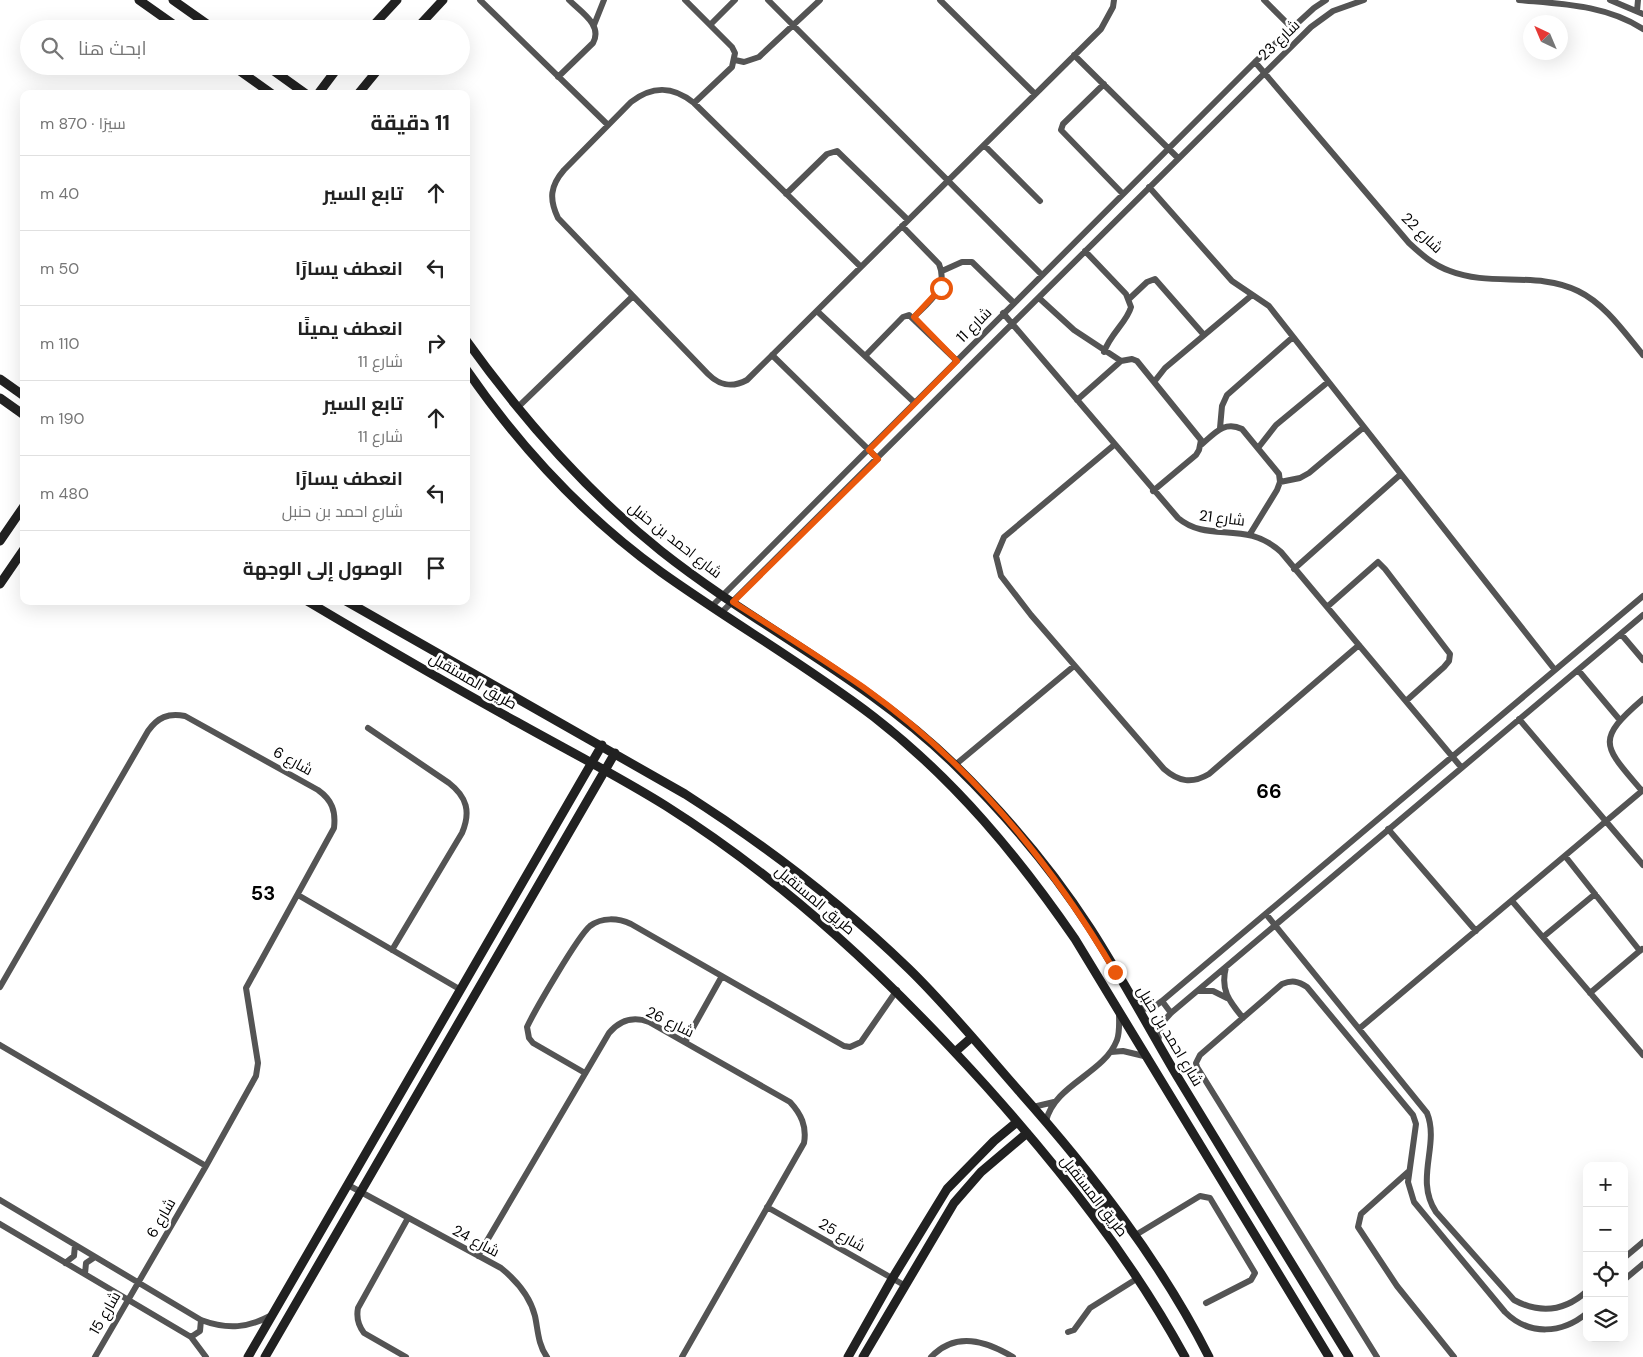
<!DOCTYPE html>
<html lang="ar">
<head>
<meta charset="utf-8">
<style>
  :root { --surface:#fff; --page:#f6f6f6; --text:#222; --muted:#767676; --line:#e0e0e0 }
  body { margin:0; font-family:"DM Sans",Cairo,sans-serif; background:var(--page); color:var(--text); direction:rtl }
  .controls { position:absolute; right:15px; bottom:15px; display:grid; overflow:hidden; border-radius:10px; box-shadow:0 5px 20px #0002 }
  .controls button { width:45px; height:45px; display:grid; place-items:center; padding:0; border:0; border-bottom:1px solid var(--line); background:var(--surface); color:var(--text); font:25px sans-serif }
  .compass { position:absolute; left:1523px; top:15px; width:45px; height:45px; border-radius:50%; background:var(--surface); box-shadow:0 5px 20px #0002; rotate:316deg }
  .stop { position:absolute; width:15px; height:15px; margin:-11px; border:4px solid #ea580c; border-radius:50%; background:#fff }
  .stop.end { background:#ea580c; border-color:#fff; box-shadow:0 1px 5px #0008 }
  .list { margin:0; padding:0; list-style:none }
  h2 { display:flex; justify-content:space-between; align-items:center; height:65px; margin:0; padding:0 20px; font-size:21px }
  h2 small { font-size:16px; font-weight:400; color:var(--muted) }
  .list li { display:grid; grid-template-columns:32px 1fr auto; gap:15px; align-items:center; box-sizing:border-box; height:75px; padding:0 20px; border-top:1px solid var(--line) }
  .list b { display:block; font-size:19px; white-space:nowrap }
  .list p { margin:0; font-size:16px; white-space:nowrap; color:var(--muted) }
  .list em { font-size:16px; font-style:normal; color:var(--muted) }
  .icon { flex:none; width:28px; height:28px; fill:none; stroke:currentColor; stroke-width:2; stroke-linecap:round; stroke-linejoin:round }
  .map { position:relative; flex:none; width:1643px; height:1357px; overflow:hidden; direction:ltr }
  .search { position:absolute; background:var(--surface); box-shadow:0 5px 20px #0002; left:20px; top:20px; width:450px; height:55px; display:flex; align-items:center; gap:12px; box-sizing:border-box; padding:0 18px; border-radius:28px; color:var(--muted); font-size:19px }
  .panel { position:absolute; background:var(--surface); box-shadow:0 5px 20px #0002; left:20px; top:90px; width:450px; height:515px; border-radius:10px; direction:rtl }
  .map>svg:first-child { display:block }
</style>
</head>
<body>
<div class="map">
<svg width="1643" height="1357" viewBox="0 0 1643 1357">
  <rect width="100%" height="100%" fill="#fff"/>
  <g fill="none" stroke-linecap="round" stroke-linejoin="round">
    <!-- street -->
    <path stroke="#545454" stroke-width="6" d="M480,0L608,125
      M685,0L732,47L735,53L732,67L694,103
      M768,0L1042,275
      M940,0L1035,94
      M1264,0L1292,28
      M1519,0C1562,4 1606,5 1643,29
      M1610,0L1643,14
      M1637,11L1638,0
      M594,25L604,0
      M710,25L735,0
      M1074,55L1178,158
      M735,60L744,62L759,57L820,0
      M1255,62L1409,243C1422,255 1433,265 1450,271C1490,287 1538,271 1578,291C1605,304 1624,332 1643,355
      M558,77L593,43C603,25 581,12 569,0
      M1104,84L1063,124L1061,130L1123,194
      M984,145L1040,201
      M1149,187L1232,281L1269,306L1555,670
      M786,194L827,154L837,151L908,220
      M902,226L939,264C949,288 929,302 914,317
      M1085,251L1126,294L1131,307C1127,322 1111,333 1104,352
      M861,267L694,103C673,86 653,85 631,102L564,170C550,186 549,199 558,218L708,374C720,386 732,388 747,380L1101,29L1113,7L1114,0
      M942,271L962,262H972L1014,303
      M1039,298L1074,330L1121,361
      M1129,299L1147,282L1155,279L1204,335
      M817,311L915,403
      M1003,313L1178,518C1209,544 1245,519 1281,552L1461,767
      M772,355L878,459
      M865,356L903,317L909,315L957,361
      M1154,382L1165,368L1252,295
      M1077,400L1121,361L1132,359L1137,361L1201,440L1199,450L1196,455L1153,491
      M517,408L633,296
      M1220,428L1222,406L1227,395L1293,337
      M1114,445L1004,537L996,556L1001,576L1031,615L1164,769C1179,782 1192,784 1209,774L1359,645
      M1201,445C1214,434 1224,420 1242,429L1279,474L1280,482L1277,490L1250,534
      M1258,448L1276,425L1328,382
      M1280,482L1300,478L1309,473L1364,427
      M1294,569L1401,474
      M712,606L1255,62L1314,8L1326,0
      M1327,607L1378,562L1385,569L1450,654L1449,661L1444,667L1406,701
      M721,613L1311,27L1333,11L1364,0
      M1621,634L1643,660
      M1578,670L1619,719
      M1519,719L1643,865
      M368,728L449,783C467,797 471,812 462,833L392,950
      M955,765L1074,666
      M1642,791C1604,746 1594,741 1643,699
      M1388,829L1476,931
      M1565,856L1640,951
      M298,895L461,990
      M1512,901L1643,1055
      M1266,914L1427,1113C1440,1145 1414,1179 1436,1212L1514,1300C1540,1314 1565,1311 1587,1291
      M1543,937L1595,894
      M1226,967C1220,990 1229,1001 1243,1018
      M0,987L148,731C158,717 168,713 185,716L318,790C332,800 336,811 334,828L246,988L258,1063L256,1076L206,1166L95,1357
      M1199,991H1213L1227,998
      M1590,993L1642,949
      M1162,1001L1171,1013
      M1138,1008L1151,1009L1162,1001L1643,596
      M1360,1028L1643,790
      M685,1042L722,976
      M1158,1042L1161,1024L1171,1013L1643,615
      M0,1045L206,1166
      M1111,1052L1123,1051L1148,1057
      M585,1073L533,1043L529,1038L527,1027C535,1010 578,936 590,926C602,917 618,918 631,924L844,1046L850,1047L861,1042L897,990
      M1033,1107L1054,1102
      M1046,1121C1055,1084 1104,1074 1117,1040C1120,1032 1119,1022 1119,1013
      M1408,1172L1361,1214L1358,1227L1397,1286L1454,1357
      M348,1185L501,1268C517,1281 530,1296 535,1316C538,1330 538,1345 547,1357
      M0,1200L201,1320C228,1330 248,1328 272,1315
      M767,1207L904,1285
      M0,1224L191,1337L206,1357
      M1134,1236L1200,1196L1210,1198L1255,1273L1251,1280L1206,1303
      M478,1256L609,1033C620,1020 633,1016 649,1022L790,1102C801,1114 807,1126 804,1143L682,1357
      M1624,1258L1643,1242
      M65,1263L74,1256L75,1245
      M85,1274L86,1263L95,1257
      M1624,1280L1643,1264
      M1068,1332L1074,1330L1090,1308L1138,1278
      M191,1337L200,1331L201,1320
      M406,1357L364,1333C358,1325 356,1318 358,1308L408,1218
      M931,1357C956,1331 986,1341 1013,1357
      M1377,1357L1197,1067L1196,1063L1200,1055L1282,984C1292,980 1298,981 1307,987L1413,1115L1416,1124L1408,1182L1414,1202L1505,1312C1529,1336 1562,1334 1587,1313"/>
    <!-- secondary -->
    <path stroke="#212121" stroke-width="9" d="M139,0L180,29
      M173,0L214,29
      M370,29L397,0
      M416,29L443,0
      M233,66L272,94
      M267,66L306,94
      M318,94L339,66
      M358,94L381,66
      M466,340C522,418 586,491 661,551C757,627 866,678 955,765C1005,814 1052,869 1090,928C1121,976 1148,1027 1177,1076C1234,1170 1291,1263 1349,1357
      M466,369C519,446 585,517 661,572C731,622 806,665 874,717C954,779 1018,856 1075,939L1329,1357
      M0,379L24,396
      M0,398L24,415
      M0,541L24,506
      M0,584L24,549
      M307,601C376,642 446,683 517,722C567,750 618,776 666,806C788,883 890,980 986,1086C1061,1170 1131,1258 1185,1357
      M346,601L685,794C765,845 842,904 909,969C948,1007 983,1050 1019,1091C1091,1172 1160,1260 1209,1357
      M955,1052L972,1037
      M1093,1215L1109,1200
      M248,1357L602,745
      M265,1357L615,753
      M848,1357L892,1279L947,1189L994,1141L1017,1122
      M863,1357L954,1203L981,1172L1027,1133"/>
  </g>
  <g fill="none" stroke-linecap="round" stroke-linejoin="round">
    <!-- route -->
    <path stroke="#ea580c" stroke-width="6" d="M941,288L914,317L957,361L869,450L878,459L733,602C777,630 821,658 863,687C967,761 1051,862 1115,972"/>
  </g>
  <g text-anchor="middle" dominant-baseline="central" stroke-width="5" stroke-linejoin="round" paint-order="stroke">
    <!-- street labels -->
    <g font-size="15" fill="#000" stroke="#fff">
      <text transform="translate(1279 40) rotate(-44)">شارع 23</text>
      <text transform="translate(1422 233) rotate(44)">شارع 22</text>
      <text transform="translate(974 325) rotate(-45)">شارع 11</text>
      <text transform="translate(1222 518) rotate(7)">شارع 21</text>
      <text transform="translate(675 540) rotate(38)">شارع احمد بن حنبل</text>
      <text transform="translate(473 681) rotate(30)">طريق المستقبل</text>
      <text transform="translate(293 761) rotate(29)">شارع 6</text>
      <text transform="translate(815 900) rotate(40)">طريق المستقبل</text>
      <text transform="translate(670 1022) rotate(26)">شارع 26</text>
      <text transform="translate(1170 1036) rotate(59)">شارع احمد بن حنبل</text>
      <text transform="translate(1094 1196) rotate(52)">طريق المستقبل</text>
      <text transform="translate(161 1218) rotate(-60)">شارع 6</text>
      <text transform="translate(842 1235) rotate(30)">شارع 25</text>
      <text transform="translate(476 1241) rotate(28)">شارع 24</text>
      <text transform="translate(105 1313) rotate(-60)">شارع 15</text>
    </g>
    <!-- district labels -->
    <g font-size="20" font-weight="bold" fill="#000" stroke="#fff">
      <text x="1269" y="791">66</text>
      <text x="263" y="893">53</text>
    </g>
  </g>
</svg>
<div class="controls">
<button>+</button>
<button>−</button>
<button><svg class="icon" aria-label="locate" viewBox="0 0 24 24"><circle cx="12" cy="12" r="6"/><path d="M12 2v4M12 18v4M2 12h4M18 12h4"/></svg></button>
<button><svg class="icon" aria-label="layers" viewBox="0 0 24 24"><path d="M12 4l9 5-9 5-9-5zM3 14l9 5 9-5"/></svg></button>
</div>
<svg class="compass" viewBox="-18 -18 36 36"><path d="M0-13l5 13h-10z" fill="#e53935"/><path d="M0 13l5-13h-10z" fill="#767676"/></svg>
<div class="stop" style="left:941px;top:288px"></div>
<div class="stop end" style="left:1115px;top:972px"></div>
<div class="search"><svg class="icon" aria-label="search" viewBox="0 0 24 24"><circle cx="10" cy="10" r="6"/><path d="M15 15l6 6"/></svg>ابحث هنا</div>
<section class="panel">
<h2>11 دقيقة<small>سيرًا · 870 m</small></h2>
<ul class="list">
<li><svg class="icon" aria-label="ahead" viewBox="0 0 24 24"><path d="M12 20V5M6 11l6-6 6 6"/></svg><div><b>تابع السير</b></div><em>40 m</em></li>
<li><svg class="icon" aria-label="left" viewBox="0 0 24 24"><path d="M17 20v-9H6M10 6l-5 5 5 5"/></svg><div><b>انعطف يسارًا</b></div><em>50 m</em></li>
<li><svg class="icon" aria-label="right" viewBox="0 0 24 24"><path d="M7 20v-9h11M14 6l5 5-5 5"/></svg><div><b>انعطف يمينًا</b><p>شارع 11</p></div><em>110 m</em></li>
<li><svg class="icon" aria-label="ahead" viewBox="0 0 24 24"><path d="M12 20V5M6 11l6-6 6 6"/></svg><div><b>تابع السير</b><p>شارع 11</p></div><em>190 m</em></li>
<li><svg class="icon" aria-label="left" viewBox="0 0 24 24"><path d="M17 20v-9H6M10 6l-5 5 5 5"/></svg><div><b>انعطف يسارًا</b><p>شارع احمد بن حنبل</p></div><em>480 m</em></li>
<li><svg class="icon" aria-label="arrive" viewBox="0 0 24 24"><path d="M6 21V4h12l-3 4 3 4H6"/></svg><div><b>الوصول إلى الوجهة</b></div></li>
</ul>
</section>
</div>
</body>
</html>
